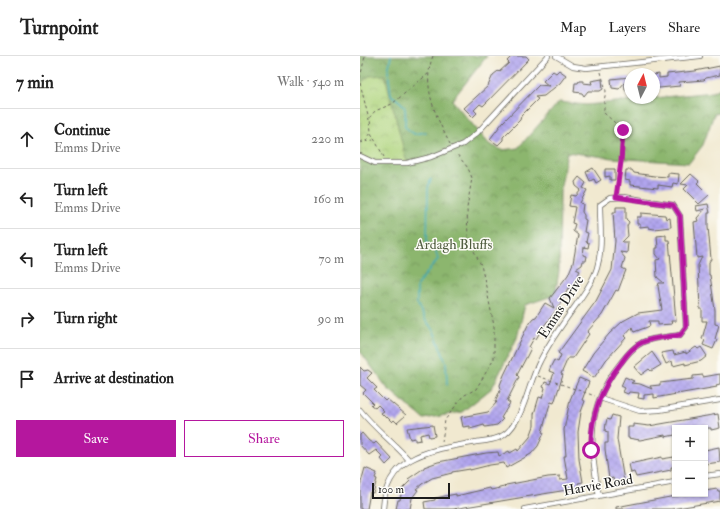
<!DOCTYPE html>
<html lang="en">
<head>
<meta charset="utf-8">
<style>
  :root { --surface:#fff; --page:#f2f2f2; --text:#222; --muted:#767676; --line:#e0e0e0; --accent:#b5179e }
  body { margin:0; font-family:"IM FELL Double Pica",serif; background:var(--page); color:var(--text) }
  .controls { position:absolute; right:12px; bottom:12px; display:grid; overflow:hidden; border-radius:0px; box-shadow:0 1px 3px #0004 }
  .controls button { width:36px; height:36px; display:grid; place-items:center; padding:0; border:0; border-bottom:1px solid var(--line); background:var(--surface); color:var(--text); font:20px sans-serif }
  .compass { position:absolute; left:264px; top:12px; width:36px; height:36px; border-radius:50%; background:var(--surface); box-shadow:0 1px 3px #0004; rotate:7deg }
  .scale { position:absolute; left:12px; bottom:10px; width:78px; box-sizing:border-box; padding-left:4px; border:2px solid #1c1c1c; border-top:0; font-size:11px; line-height:14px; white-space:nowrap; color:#1c1c1c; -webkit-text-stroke:3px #fdfcf7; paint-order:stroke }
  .stop { position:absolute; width:12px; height:12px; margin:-9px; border:3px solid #b5179e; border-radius:50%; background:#fff }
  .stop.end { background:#b5179e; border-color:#fff; box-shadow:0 1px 4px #0008 }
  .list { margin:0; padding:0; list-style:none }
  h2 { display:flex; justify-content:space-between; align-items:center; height:52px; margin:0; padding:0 16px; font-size:17px }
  h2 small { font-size:13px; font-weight:400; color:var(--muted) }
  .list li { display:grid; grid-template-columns:26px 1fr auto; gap:12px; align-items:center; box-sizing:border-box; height:60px; padding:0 16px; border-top:1px solid var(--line) }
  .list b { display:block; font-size:15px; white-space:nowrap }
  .list p { margin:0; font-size:13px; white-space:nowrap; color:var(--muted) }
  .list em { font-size:13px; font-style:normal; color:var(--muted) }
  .actions { display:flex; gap:8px; padding:12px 16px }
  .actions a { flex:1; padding:9px 0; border:1px solid var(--accent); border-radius:0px; text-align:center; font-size:14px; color:var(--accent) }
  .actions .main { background:var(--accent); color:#fff }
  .icon { flex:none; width:22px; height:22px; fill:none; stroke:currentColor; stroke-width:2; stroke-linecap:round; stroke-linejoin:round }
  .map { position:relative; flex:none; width:360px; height:453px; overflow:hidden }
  header { display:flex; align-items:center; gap:24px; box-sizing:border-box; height:56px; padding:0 20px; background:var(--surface); border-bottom:1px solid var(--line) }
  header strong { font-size:19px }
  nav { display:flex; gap:22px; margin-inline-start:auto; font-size:14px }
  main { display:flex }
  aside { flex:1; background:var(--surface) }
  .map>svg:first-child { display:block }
</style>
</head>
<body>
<header>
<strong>Turnpoint</strong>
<nav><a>Map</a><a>Layers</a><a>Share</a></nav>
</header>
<main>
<aside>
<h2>7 min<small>Walk · 540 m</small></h2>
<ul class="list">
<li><svg class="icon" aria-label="ahead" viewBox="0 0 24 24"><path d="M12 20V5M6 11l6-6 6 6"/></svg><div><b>Continue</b><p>Emms Drive</p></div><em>220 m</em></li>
<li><svg class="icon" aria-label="left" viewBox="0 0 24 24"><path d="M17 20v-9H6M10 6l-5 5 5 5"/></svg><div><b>Turn left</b><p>Emms Drive</p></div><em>160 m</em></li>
<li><svg class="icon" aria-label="left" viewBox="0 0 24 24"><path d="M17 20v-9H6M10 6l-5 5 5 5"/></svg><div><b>Turn left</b><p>Emms Drive</p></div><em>70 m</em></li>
<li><svg class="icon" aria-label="right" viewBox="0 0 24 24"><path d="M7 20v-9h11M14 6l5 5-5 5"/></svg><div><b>Turn right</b></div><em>90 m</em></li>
<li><svg class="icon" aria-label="arrive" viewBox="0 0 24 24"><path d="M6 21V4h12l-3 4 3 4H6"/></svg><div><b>Arrive at destination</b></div></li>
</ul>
<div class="actions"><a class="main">Save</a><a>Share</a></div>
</aside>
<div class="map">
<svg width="360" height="453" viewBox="0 0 360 453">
  <defs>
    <pattern id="forest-crowns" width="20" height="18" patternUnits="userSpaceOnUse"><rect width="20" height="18" fill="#8cb66e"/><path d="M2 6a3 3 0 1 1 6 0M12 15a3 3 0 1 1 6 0" fill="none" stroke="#72935a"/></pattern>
    <pattern id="park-crowns" width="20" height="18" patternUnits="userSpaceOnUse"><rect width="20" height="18" fill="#b0d57f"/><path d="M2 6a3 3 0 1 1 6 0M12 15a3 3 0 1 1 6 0" fill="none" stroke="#97b66d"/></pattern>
    <pattern id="building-cross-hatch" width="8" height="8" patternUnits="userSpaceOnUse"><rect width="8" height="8" fill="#b1a5ee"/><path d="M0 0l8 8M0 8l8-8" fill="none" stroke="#988dcc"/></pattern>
  </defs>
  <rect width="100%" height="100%" fill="#fdfcf7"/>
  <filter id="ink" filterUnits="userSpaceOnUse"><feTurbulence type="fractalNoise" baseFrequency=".025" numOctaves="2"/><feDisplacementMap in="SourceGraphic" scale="8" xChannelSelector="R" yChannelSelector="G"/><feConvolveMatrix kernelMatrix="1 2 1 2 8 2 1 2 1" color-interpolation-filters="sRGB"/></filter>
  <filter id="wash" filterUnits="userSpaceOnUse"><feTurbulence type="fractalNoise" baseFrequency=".012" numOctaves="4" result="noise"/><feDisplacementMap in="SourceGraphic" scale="16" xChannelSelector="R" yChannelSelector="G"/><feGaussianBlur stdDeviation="0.9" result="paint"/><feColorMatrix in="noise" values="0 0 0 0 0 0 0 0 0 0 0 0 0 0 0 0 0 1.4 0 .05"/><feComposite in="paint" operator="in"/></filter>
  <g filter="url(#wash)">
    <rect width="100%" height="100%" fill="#f1e9d0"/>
    <!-- forest -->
    <path fill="url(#forest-crowns)" stroke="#546945" d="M0,0H127L92,44L129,88L142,94L158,92L199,46L226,49L353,36L360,32V57L354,58L343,89L329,107L252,102L207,96L200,136L199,215L195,239L165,249L157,282L132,332L102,356L64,363L27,332L0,295V100L9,20L0,28Z"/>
    <!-- park -->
    <path fill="url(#park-crowns)" stroke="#66784e" d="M25,19L47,107H15L0,100V28L9,20Z"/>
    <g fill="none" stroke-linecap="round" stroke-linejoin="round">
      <!-- stream -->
      <path stroke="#3babb7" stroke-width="1.5" d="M31,0L28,15L31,39C49,52 45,49 45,71L54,78L66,76
        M71,123L68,132L67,187L76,196L78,203L57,229V248L66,265L73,273L86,306L87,329"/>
    </g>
    <g id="blocks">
      <!-- building -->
      <path fill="url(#building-cross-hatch)" d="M152,0H166L169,3L123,50L120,48L114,54L117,57L113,61L104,52L128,30L133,19L138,15L139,16L149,7L147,5Z
        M360,10V19L346,22L344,24L319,26L320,30L299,32L296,30L294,25V19L299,18V22L307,21V18L335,15Z
        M199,14L206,19L200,27L184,40L175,41L178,43L161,60L160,64L143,81V84L138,89L130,83L143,66L179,29L189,30L183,25L193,15L196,17Z
        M270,21V33L265,34V26L259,33L252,32L251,23Z
        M242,23L243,33L240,35H228L224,40L222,37L214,36L215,27H218L219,25H223V27L232,28L231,25Z
        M233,112L241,124L236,127L234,123L230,125L226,116Z
        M245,113H255V124H250V120L245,121Z
        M266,114H272L274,117L294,120L308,121V117L319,118L318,128L313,127L312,131L298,129V132L270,129V125L265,124Z
        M331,118L339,125L337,127L349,139L339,148L324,133L328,129L321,128Z
        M219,121L226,127L223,132L227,134L220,147L223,148L222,156L224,159V163L226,164L224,176L228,177L226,186L229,187L228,192L224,191L223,199L227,200L226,205H223L222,209L216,213L220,215L218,219L220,220L211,234L208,232L198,252L183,271L176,283L174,282L169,291L171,292L167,300L157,319L159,321L147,345L150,347L141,362L143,363L137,369L125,371L124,369L110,373V370L103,371L101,361L128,356L137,346L135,345L141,333L140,329L144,319L169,267L173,262L176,261L185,247L194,252L190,242L208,219L213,207L218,179L213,175L215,168L212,167L215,151L209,150L211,139L216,140L221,134L216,130L215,126Z
        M348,148L350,157H348V171L351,203L349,206V219H350L355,254V268L359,269L355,283L357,284L353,293L343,289L345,284L342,283L347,265H342V253H340L338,209L342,201L337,202L334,166L338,165L337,162L345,153L337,155L336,150Z
        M256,151H266V163L269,166L267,170L268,180L262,186H268L267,197L260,196L265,202L262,212L266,214L258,235L256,234L242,259L227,276L229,278L213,302H208L201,318L203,319L194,347L191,346L189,351L182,376L184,377L178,390L171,398L146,412L144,407L130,409L110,414V413L92,416V417L72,422L62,428L56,433L58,434L52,442L50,453H36L38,444H40L42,433L50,425L48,423L64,412V411L78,406L126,397L138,396L139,400L149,395L150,397L157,393L158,395L170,381L174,370V358L179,341L182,342L185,332L183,331L185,326L190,328L194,317L189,315L191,310L194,304L198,306L201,299L198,297L236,245L252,214L255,185L253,156H256Z
        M281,157L305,159L306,163L310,162L311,171L294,173L289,172V170L280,171V168H277V161H281Z
        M306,179V184H309L316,265H311L312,268L298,269V265H289L290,270L274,276L272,271L264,280L266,282L246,304L234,322L222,315L233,297L249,278L263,265L278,257L302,254L298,230L299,227H304L297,221L296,204L300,203L296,198V192H298L297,180Z
        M336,291L338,293L341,291L347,300L341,305L325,309V307L313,310L312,305L306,308L301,297L313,295L314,299L326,296V298Z
        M292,296L301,309L291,315L289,313L281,319L274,311Z
        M0,311L4,315L8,314L12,317L7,322L17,332L14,334L25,345L27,343L46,359L37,367L34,364L32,366L27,361L26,362L21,357L24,355L18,349L15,352L11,349L13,347L3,337L6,334L0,329Z
        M360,318V328L356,329L357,331L294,342V338L284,339V343L278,342L279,337L269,336L268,338L263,336L265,332L261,330L265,321L274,325L271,327L280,328L292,333L290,330L300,329V327L333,323V320L343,319V321Z
        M219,322L229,326L222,344L225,345L221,356L218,376L219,403L223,426L218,427L219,432L93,453H65L64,446L75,444V442L96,438V440L130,432L131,434L144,431L146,429L188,421L200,420V424L208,423L204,400H206L204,374L210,344Z
        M358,358L360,372L351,374V372H315V379L305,381V379L280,384L268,382V371H273V368L289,370Z
        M252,359L259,361L257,383L264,425L254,427L253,422L249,423L245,393V387H248V376L245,375L246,367L247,363L250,364Z
        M73,369L75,380L69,381L68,377L60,379L61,384L55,385V382L50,383L47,372Z
        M2,377L9,385L14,388L16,386L32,403L26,409L21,403L23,401L16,394L9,399L0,389V379Z
        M359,391L360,406L346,408L345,394Z
        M302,401V403L314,401L315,411H311V414L276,421L274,416L271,417L269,408Z
        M5,412L17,417L15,422L17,423L13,437L10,436L7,453H0V430Z
        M357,433L358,435H360V445L311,453H256V451L310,441L329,438H345V435Z"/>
    </g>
  </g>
  <g filter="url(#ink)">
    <use href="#blocks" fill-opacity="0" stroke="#67645b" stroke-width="1"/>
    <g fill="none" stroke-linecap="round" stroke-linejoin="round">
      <!-- street casing -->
      <g stroke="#67645b" stroke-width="6">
        <path id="street" d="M196,0L213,10L226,12L340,0
          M0,100L15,107H47L71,101L103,88L117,77L188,0
          M240,342L280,355L299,354L360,344
          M0,354C14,372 33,386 49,404
          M345,420L360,418
          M23,453C26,397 74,394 116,386C125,385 138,384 145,378C164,364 169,325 180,305C190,285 203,267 216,249C224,237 233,226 237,212C243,192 240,169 240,149L250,142L264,141L313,149L320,160L326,271L320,279C309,281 294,281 283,286C273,291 266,300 259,309C225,352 230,390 239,440
          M165,453L315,426"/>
      </g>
      <!-- path -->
      <path stroke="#67645b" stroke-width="1" stroke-dasharray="3 3" stroke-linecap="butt" d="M73,0C61,30 76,61 90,88
        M241,16L246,35L244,45V57L263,74L261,106L256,137
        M0,22L5,0
        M0,27L9,64
        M0,86L8,83L10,77
        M0,87L13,84
        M24,101L11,77L10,61L15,55L32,48L69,17
        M178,320L235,340
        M82,386L85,364L103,340L116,333L134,303V270L127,235L121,209L108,183L107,152L112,122L108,112L96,97"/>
      <!-- street -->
      <use href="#street" stroke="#fff" stroke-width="4.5"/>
    </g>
  </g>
  <g fill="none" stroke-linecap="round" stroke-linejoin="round" filter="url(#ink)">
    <!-- route -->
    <path stroke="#b5179e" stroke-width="5" d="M231,394C230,361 240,333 261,307C267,298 274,290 283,286C294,281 309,281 320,279L326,271L320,160L313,149L256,141L261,106L263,74"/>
  </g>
  <g text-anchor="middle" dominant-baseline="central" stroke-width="3" stroke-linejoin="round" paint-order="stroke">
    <!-- park labels -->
    <g font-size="14" fill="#505d3f" stroke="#fdfcf7">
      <text x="94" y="188">Ardagh Bluffs</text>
    </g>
    <!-- street labels -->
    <g font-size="14" fill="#1c1c1c" stroke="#fdfcf7">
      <text transform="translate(201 251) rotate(-57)">Emms Drive</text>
      <text transform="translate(238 429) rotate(-10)">Harvie Road</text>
    </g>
  </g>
</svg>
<div class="controls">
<button>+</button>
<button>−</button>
</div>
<svg class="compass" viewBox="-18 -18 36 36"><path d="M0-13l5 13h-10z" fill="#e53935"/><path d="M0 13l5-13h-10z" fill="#767676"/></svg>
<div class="scale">100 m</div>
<div class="stop" style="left:231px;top:394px"></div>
<div class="stop end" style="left:263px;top:74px"></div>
</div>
</main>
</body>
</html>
